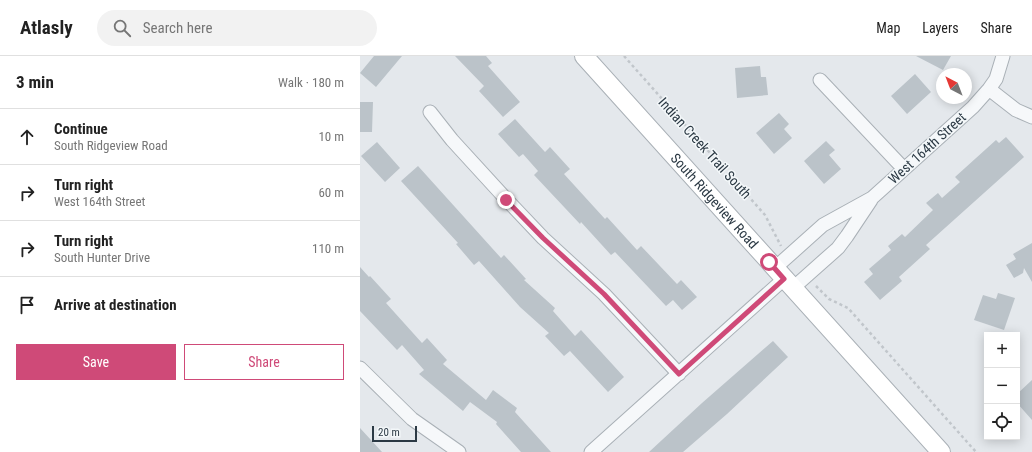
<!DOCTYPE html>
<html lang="en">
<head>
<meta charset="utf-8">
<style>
  :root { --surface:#fff; --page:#f2f2f2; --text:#222; --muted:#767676; --line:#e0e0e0; --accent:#cf4a78 }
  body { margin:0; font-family:"Roboto Condensed",sans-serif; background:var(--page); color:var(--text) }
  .controls { position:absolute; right:12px; bottom:12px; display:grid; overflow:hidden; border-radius:0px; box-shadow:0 2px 10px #0003 }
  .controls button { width:36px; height:36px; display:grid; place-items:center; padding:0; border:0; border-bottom:1px solid var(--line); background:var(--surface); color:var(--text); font:20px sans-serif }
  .compass { position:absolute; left:576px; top:12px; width:36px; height:36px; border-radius:50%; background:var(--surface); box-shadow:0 2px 10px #0003; rotate:318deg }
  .scale { position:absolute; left:12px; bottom:10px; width:45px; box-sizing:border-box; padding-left:4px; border:2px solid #2b3944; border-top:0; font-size:11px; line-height:14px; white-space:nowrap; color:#2b3944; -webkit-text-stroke:3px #f3f7f9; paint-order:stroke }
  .stop { position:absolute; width:12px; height:12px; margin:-9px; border:3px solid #cf4a78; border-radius:50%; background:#fff }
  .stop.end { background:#cf4a78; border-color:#fff; box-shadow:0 1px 4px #0008 }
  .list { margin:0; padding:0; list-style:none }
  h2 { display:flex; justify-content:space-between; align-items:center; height:52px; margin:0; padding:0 16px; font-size:17px }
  h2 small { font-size:13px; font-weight:400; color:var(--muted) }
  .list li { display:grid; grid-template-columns:26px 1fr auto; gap:12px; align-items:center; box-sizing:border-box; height:56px; padding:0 16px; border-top:1px solid var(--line) }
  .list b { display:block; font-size:15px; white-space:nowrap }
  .list p { margin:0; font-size:13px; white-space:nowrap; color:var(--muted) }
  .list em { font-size:13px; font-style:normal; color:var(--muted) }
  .actions { display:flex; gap:8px; padding:12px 16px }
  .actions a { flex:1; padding:9px 0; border:1px solid var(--accent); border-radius:0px; text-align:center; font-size:14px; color:var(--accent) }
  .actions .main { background:var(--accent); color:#fff }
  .icon { flex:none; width:22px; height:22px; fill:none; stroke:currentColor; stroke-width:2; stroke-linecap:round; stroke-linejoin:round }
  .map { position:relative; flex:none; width:672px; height:396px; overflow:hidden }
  header { display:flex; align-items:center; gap:24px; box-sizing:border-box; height:56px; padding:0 20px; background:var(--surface); border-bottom:1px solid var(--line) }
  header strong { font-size:19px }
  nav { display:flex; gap:22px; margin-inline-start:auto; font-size:14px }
  .search { width:280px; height:36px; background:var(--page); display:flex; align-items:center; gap:10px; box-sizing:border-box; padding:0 14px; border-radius:22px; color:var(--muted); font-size:15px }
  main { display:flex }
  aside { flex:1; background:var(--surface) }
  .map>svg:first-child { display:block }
</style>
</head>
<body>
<header>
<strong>Atlasly</strong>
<div class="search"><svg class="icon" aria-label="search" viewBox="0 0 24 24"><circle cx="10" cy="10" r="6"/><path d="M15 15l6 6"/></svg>Search here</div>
<nav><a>Map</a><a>Layers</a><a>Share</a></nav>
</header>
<main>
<aside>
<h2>3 min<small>Walk · 180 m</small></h2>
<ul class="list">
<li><svg class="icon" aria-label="ahead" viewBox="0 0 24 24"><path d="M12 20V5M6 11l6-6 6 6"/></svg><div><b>Continue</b><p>South Ridgeview Road</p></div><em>10 m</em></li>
<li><svg class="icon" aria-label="right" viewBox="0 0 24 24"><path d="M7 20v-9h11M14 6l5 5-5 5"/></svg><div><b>Turn right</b><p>West 164th Street</p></div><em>60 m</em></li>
<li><svg class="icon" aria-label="right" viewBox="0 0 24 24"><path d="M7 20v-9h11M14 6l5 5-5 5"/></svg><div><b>Turn right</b><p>South Hunter Drive</p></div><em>110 m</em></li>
<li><svg class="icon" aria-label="arrive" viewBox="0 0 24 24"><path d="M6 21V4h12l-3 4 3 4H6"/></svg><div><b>Arrive at destination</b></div></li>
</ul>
<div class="actions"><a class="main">Save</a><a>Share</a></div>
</aside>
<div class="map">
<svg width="672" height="396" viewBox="0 0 672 396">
  <rect width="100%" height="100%" fill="#e4e8ec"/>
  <!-- building -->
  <path fill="#bbc3c9" d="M14,0H42L16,31L0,17Z
    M95,0H126L132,7L128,10L160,46L143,61L119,35L124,30Z
    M556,0H591L583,14Z
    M400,10L401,21H406L408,39L377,42L375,12Z
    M555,18L571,36L547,58L531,40Z
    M0,46H13L12,76H0Z
    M419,57L429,68L424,73L432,82L414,98L396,77Z
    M155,63L185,96L190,91L210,113L204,118L245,163L247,161L277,194L281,190L317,228L321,224L337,241L322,254L313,244L306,250L255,196L251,199L221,166L220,168L174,119L178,115L163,98L159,101L138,78Z
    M646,81L664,101L566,189L570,193L539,221L542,225L520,244L504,226L513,218L509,213L531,194L528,190L542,178L545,181L573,154L566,147L578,137L582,142L600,126L595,121L636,84L639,87Z
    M466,85L475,94L469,99L481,113L464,128L444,105Z
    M17,86L40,112L25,126L1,100Z
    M58,110L141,202L144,199L166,223L164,224L195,252L193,255L215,280L221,274L264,321L248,336L210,295L204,300L185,280L189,277L160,251L119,205L114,209L96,188L98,187L41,125Z
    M672,187V226L664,212L663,217L654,222L646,209L656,203L653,198Z
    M0,211L9,221L10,220L31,243L26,247L62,287L67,282L87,304L83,308L126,344L133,334L157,352L155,356L191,396H161L136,368L137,366L110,346L103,355L59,318L64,314L42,289L37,294L0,255Z
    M638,237L655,242L644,274L614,264L623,239L636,243Z
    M413,285L428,301L367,358L323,396H289L342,347Z
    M672,324V364L657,347V338Z
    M0,372L22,396H0Z"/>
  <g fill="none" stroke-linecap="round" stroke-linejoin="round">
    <!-- street casing -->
    <g stroke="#a9b0b6" stroke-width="15">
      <path id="street" d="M460,24L544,113
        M629,33L656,54L672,61
        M70,56L92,84L146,143L183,182L244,238L319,318
        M415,212L463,169L512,142L613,51L629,33L636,23L643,0
        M433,232L478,192L487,180L511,144
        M0,312L52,363L99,396
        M231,396L424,223"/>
    </g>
    <!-- secondary casing -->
    <g stroke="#a9b0b6" stroke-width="20">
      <g id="secondary">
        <path id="s1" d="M224,0L581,396"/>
      </g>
    </g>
    <!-- path -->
    <path stroke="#c1c6cb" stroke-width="2.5" stroke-dasharray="3 3" stroke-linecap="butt" d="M264,0L405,159L421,190
      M456,230L469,243L488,252L616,396"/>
    <!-- street -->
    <use href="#street" stroke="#f6f8fa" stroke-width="13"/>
    <!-- secondary -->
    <use href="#secondary" stroke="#fff" stroke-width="18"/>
  </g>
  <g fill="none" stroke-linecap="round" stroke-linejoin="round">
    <!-- route -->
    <path stroke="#cf4a78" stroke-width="5" d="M146,144L183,182L244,238L319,318L424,223L409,206"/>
  </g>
  <g text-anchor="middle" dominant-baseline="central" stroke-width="3" stroke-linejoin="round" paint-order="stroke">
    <!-- street labels -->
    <g font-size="14" fill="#2b3944" stroke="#f3f7f9">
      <text transform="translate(345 92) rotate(48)">Indian Creek Trail South</text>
      <text transform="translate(567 92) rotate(-42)">West 164th Street</text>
      <text stroke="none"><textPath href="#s1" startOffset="195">South Ridgeview Road</textPath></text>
    </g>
  </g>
</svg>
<div class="controls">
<button>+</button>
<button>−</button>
<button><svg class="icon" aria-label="locate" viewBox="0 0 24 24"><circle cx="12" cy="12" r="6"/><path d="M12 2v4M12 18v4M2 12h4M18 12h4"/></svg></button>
</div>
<svg class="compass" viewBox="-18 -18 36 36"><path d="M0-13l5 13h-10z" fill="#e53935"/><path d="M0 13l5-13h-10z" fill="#767676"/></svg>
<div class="scale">20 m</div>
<div class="stop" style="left:409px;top:206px"></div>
<div class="stop end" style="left:146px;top:144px"></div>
</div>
</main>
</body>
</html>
